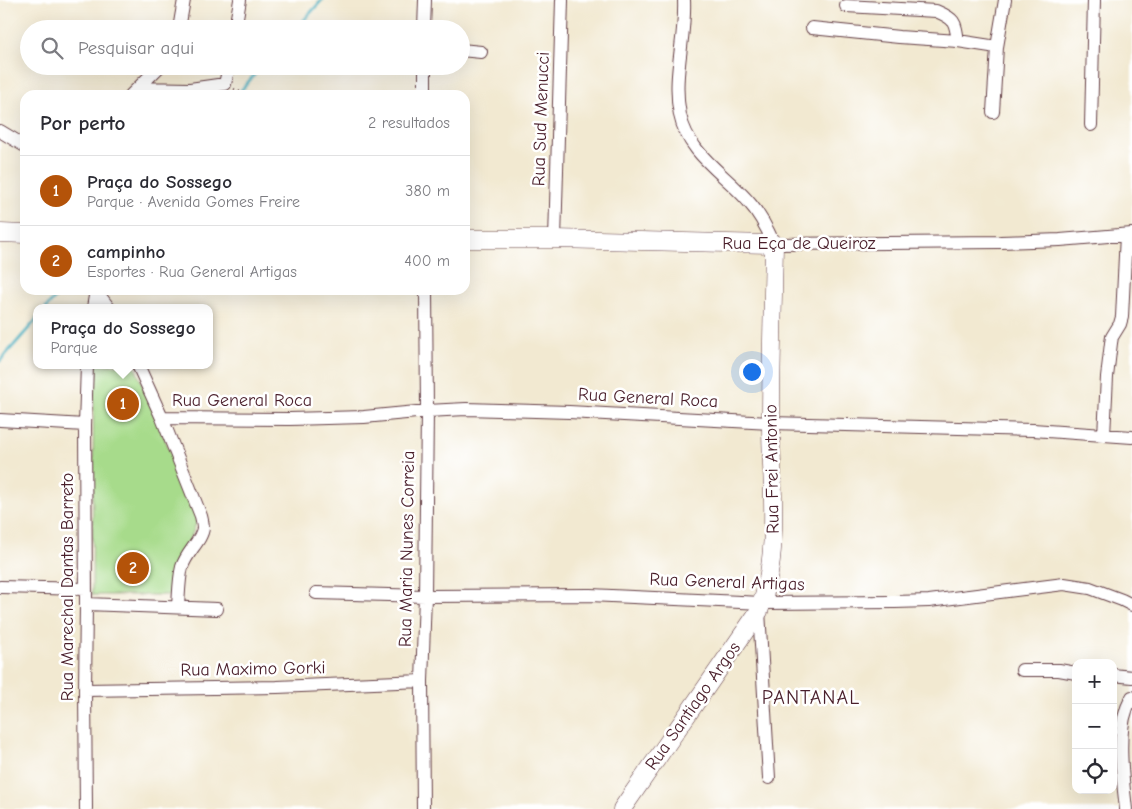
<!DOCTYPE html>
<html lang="pt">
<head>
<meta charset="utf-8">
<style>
  :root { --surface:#fff; --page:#f2f2f3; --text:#2b2b33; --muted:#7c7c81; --line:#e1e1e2; --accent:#b45309 }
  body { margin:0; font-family:"Comic Neue",sans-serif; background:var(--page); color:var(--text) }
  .controls { position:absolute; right:15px; bottom:15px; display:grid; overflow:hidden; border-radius:10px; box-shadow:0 5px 20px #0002 }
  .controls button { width:45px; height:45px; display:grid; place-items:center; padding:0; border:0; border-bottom:1px solid var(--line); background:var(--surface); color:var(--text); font:25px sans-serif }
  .you { position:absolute; left:751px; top:371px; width:18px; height:18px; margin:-12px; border:4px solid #fff; border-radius:50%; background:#1a73e8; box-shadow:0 0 0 8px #1a73e833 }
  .badge { display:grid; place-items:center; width:32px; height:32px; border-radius:50%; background:var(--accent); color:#fff; font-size:16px; font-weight:700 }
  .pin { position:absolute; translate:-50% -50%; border:2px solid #fff; box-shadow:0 1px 5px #0006 }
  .popup { position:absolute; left:33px; top:304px; width:180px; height:65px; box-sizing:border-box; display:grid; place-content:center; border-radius:10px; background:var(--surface); filter:drop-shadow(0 1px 4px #0005); font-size:16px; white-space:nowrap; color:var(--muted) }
  .popup b { font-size:19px; color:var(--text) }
  .popup::after { content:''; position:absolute; left:50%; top:100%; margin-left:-10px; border:10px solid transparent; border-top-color:var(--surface) }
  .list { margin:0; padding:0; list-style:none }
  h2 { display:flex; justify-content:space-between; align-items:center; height:65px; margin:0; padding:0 20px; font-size:21px }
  h2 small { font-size:16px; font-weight:400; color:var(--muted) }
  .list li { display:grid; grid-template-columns:32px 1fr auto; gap:15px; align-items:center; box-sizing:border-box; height:70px; padding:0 20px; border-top:1px solid var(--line) }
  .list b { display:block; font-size:19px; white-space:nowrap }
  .list p { margin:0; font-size:16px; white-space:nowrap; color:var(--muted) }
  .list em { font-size:16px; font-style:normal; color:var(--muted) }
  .icon { flex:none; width:28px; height:28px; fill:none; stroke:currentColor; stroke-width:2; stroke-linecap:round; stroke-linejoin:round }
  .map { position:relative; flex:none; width:1132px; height:809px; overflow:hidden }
  .search { position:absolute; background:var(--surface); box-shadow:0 5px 20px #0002; left:20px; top:20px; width:450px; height:55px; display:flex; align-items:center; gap:12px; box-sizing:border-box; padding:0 18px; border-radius:28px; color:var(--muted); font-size:19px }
  .panel { position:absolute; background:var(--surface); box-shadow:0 5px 20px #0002; left:20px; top:90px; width:450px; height:205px; border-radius:15px }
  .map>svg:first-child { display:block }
</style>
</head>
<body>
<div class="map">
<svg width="1132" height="809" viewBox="0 0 1132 809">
  <rect width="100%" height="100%" fill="#fff"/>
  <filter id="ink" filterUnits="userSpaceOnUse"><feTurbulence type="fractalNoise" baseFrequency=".02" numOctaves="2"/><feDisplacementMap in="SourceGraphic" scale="10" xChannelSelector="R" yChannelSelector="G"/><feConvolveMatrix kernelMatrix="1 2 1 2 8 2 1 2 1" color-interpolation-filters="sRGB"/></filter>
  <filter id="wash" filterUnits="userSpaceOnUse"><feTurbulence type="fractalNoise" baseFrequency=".0096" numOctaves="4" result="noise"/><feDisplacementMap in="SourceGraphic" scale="20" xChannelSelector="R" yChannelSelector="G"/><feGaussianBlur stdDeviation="1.12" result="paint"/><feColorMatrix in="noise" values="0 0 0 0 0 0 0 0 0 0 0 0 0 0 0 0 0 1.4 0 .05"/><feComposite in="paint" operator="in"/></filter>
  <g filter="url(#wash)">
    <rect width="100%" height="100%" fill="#f2e9d1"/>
    <!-- green -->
    <path fill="#a7db8b" stroke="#787d5b" d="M94,365H134L198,518L191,537L183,553L175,595H92Z"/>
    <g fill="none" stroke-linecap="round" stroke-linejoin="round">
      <!-- stream -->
      <path stroke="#40adbe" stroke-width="3" d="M296,29L322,0
        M237,95L262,66
        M46,308L62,290
        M0,361L37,319"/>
    </g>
    <g id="blocks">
      <!-- building -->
      <path fill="#e99b8b" d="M120,390L128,394L129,403L123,410L112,406L111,396Z"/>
    </g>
  </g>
  <g filter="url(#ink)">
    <use href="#blocks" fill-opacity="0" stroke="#633d44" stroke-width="1"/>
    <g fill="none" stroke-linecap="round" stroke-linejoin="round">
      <!-- street casing -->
      <g stroke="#633d44" stroke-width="14">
        <path id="street" d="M684,0C686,40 672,75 680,115C688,154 724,173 748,201C760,214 767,228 774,244L1000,242L1060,240L1132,234
          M846,6L936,11C955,19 955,21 958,41
          M812,28L899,37L958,41L997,47
          M179,29L184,0
          M235,29L240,0
          M424,29L425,0
          M461,50L481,52
          M139,88L190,89L225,84L229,66
          M131,95L160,66
          M425,95V66
          M993,112L997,47L1005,0
          M1091,125L1094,0
          M0,131L25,146
          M555,239L562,0
          M96,291L109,308
          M93,308L96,290
          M138,365L162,418L201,516C202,520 203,524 203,528C202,540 186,553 182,567C179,579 179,593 178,606
          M162,418L290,419L364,417L427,411L466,409L569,412L771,423L1033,430L1132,437
          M0,420L85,425
          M1104,435L1107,377L1111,343L1112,337L1120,324L1122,317L1126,235
          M0,587L86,589
          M316,593L425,596L590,595L762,603L895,602L929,601L1064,584L1090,588L1122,600L1132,605
          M86,604L217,609
          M759,611L769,778
          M1022,670H1059L1076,673
          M1113,675L1132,677
          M85,690L277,687L422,681
          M86,809L85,690L86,604L85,425L87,365
          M423,809L422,681L425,596L427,411L426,290
          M1126,809C1123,783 1117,735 1126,711C1127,706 1130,702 1132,697"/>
      </g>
      <!-- secondary casing -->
      <g stroke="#633d44" stroke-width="19">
        <path id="secondary" d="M0,233L25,234
          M465,239H555L774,244C773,303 771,363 771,423C771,484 781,554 759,611L622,809"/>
      </g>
      <!-- path -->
      <path stroke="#633d44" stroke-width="2" stroke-dasharray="1 4" stroke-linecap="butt" d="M234,89L249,95"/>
      <!-- street -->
      <use href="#street" stroke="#fff" stroke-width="12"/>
      <!-- secondary -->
      <use href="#secondary" stroke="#fff" stroke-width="18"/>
    </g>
  </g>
  <g text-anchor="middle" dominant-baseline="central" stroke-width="5" stroke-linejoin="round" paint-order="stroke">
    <!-- street labels -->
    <g font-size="18" fill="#4a1f2b" stroke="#fff">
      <text transform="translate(541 119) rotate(-88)">Rua Sud Menucci</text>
      <text x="799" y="243">Rua Eça de Queiroz</text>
      <text transform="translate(648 398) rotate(3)">Rua General Roca</text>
      <text x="242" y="400">Rua General Roca</text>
      <text transform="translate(772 469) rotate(-91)">Rua Frei Antonio</text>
      <text transform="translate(407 549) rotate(-89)">Rua Maria Nunes Correia</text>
      <text transform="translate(727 582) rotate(2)">Rua General Artigas</text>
      <text transform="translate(67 587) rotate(-90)">Rua Marechal Dantas Barreto</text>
      <text transform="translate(253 669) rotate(-1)">Rua Maximo Gorki</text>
      <text transform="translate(693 706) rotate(-55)">Rua Santiago Argos</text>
    </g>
    <!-- quarter labels -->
    <g font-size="20" letter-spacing="1" fill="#4a1f2b" stroke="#fff">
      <text x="811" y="697">PANTANAL</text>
    </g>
  </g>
</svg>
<div class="controls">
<button>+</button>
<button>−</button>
<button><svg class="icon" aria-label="locate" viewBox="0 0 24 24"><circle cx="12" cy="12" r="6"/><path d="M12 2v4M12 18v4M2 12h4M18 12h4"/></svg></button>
</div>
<div class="you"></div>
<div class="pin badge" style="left:123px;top:404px">1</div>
<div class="popup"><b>Praça do Sossego</b>Parque</div>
<div class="pin badge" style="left:133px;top:568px">2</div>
<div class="search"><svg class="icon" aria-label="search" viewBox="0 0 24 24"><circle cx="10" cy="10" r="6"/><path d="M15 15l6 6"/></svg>Pesquisar aqui</div>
<section class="panel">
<h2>Por perto<small>2 resultados</small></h2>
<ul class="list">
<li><span class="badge">1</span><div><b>Praça do Sossego</b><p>Parque · Avenida Gomes Freire</p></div><em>380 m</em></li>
<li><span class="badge">2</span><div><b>campinho</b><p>Esportes · Rua General Artigas</p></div><em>400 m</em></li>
</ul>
</section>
</div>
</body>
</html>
